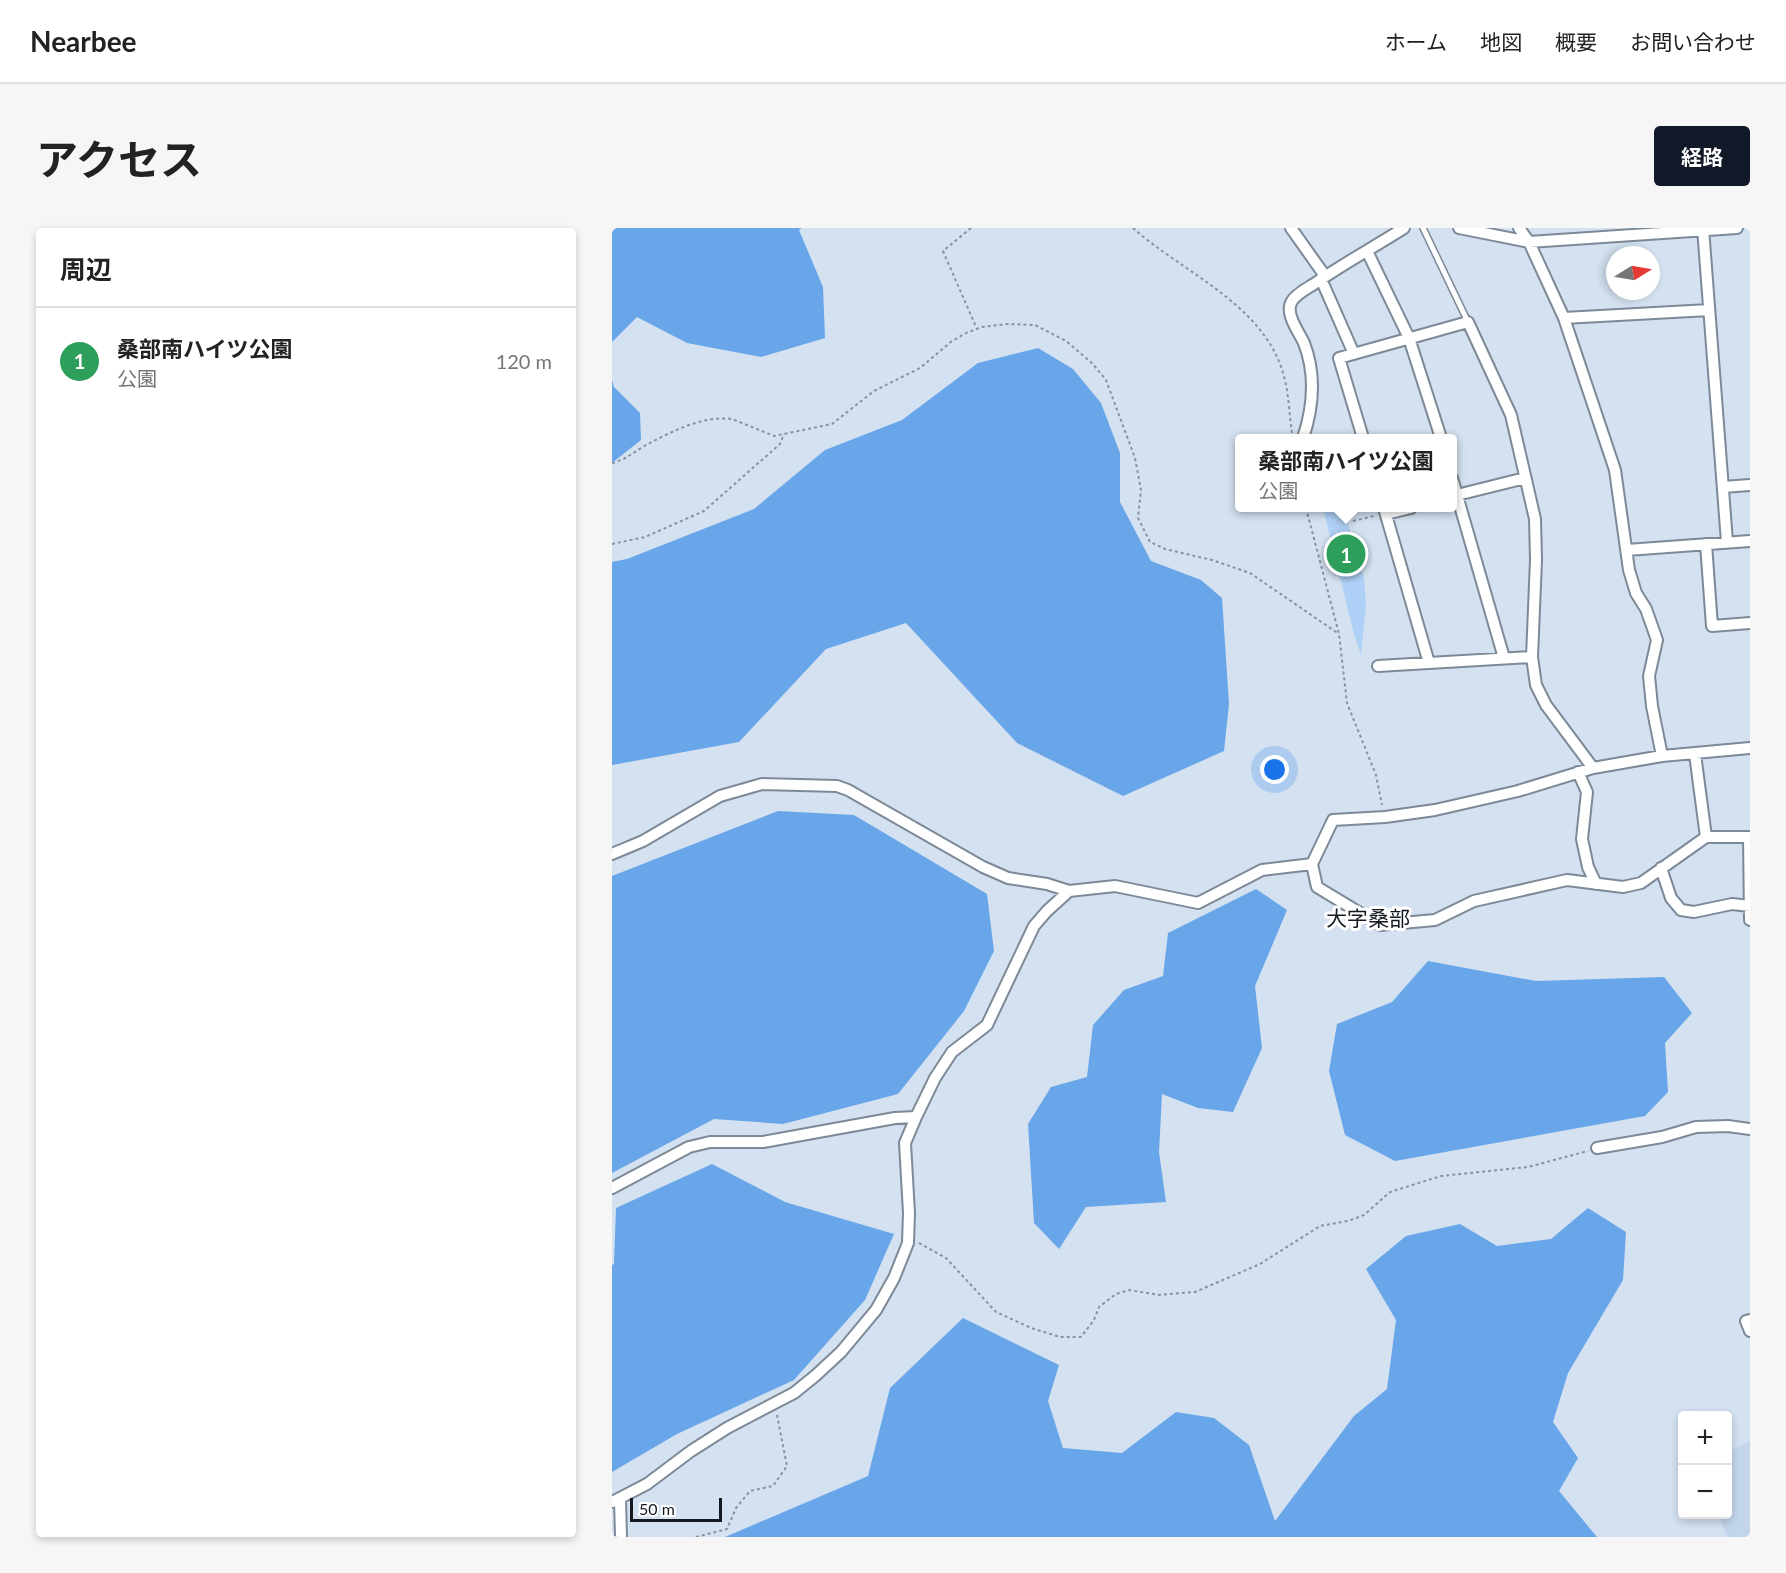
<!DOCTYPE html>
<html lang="ja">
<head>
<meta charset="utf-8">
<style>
  :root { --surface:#fff; --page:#f6f6f6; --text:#222; --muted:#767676; --line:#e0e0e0; --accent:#111827 }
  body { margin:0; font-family:Lato,"Noto Sans JP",sans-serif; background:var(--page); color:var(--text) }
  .controls { position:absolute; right:18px; bottom:18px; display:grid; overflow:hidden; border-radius:6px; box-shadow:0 3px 9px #0003 }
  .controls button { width:54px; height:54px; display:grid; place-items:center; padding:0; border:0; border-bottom:2px solid var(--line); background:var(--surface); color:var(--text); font:30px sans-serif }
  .compass { position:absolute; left:994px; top:18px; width:54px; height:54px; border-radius:50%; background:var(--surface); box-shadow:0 3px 9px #0003; rotate:79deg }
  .scale { position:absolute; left:18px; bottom:15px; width:92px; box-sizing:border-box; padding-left:6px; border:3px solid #151a20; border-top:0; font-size:16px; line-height:21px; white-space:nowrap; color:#151a20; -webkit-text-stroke:4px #fff; paint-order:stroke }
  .you { position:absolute; left:663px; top:542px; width:21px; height:21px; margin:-15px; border:4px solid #fff; border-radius:50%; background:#1a73e8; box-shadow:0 0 0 9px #1a73e833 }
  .badge { display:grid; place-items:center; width:39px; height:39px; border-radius:50%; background:var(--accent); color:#fff; font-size:20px; font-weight:700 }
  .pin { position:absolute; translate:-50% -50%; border:3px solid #fff; box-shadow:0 2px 6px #0006 }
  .popup { position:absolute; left:623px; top:206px; width:222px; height:78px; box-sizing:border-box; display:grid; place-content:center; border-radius:6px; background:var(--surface); filter:drop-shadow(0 2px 4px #0005); font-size:20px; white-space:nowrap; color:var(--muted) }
  .popup b { font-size:22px; color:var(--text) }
  .popup::after { content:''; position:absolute; left:50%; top:100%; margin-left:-12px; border:12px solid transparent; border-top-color:var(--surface) }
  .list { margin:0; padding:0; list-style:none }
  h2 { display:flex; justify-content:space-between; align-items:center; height:78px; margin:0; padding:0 24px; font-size:26px }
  h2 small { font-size:20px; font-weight:400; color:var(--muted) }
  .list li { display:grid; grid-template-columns:39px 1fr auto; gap:18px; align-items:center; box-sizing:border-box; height:108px; padding:0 24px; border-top:2px solid var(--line) }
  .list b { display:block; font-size:22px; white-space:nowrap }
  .list p { margin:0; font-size:20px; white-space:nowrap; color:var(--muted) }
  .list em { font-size:20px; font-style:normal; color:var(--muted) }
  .map { position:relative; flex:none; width:1138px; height:1309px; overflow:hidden; border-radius:6px }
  header { display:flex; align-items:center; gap:36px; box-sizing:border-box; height:84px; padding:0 30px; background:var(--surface); border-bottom:2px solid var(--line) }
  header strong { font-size:28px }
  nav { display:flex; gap:33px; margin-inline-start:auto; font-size:21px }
  .intro { display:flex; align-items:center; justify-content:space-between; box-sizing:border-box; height:144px; padding:0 36px }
  h1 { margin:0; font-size:42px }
  .button { padding:15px 27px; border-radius:6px; background:var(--accent); color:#fff; font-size:21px; font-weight:700 }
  main { display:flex; gap:36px; padding:0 36px }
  aside { flex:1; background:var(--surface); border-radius:6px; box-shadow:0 3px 9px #0003 }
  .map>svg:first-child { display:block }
</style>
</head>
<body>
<header>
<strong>Nearbee</strong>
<nav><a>ホーム</a><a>地図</a><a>概要</a><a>お問い合わせ</a></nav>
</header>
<div class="intro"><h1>アクセス</h1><a class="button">経路</a></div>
<main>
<aside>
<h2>周辺<small></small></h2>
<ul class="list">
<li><span class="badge" style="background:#2e9e5b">1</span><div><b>桑部南ハイツ公園</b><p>公園</p></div><em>120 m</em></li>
</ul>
</aside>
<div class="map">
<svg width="1138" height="1309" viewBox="0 0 1138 1309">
  <rect width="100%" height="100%" fill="#d3e1f0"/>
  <!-- built -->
  <path fill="#c2d5ea" d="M1138,1213V1309H1116L1106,1287L1116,1286V1224Z"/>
  <!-- green -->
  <path fill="#b0d1f7" d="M711,280H730L733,286L752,350L754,378L749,427L742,406Z"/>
  <!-- forest -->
  <path fill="#68a6e9" d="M0,0H190L187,2L211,59L213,110L149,129L75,115L25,89L0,114Z
    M426,120L461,141L489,175L508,225V274L539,333L589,352L610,370L617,476L612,523L511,568L405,515L294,395L214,421L127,514L0,537V334L15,331L142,281L213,222L290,192L366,135Z
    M0,152L2,159L28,185L29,212L0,235Z
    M166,583L242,587L375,666L382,723L352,783L286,866L171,896L102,891L0,945V648Z
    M644,661L675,682L643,758L650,820L621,884L586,880L550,866L547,924L554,974L474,979L447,1021L422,995L416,896L439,859L475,849L481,797L512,762L551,748L556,705Z
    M816,733L924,753L1052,749L1080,785L1053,815L1056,864L1033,888L783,933L733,907L717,843L725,796L780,774Z
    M100,936L173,974L282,1006L253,1072L182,1152L65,1206L0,1244V1037L2,1036L4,980Z
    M976,980L1014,1004L1011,1052L956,1145L941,1194L966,1230L947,1263L985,1309H113L256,1248L278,1160L351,1090L447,1137L436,1173L451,1220L510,1225L564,1184L602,1190L637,1217L663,1293L742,1188L775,1161L784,1092L754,1041L794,1008L848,996L885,1018L939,1011Z"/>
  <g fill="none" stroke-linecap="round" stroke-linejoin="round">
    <!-- lane casing -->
    <g stroke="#7c8997" stroke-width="8">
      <path id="lane" d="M811,0L856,94"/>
    </g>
    <!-- street casing -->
    <g stroke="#7c8997" stroke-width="14">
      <path id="street" d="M679,0L713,48
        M847,0L917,14L1125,0
        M907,0L917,14L952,90L1003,242L1017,342L1024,365L1034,381L1045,412L1037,448L1040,478L1050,528
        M1091,0L1115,314
        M755,23L797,110L829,210
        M709,51L742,126
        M952,90L1097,82
        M691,210C701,180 704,146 692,115C687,104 672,85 680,73C684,66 694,61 702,56C731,36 762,19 792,0
        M751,210L727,130L856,94L899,187L923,291L924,332L920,429L924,457L934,477L981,540
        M840,250L892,430
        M1111,259L1138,257
        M841,268L913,250
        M772,280L817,435
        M774,286L799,280
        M1094,316L1100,398L1138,395
        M1015,322L1138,313
        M766,438L920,429
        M1138,520L1050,528L981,540L906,563L823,582L773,589L721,592L700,636L705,659L768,697L823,692L862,673L955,652L1011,659L1029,655L1094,609H1138
        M1083,526L1094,609
        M966,544L975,564L970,611L976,639L984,656
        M1137,609L1138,692
        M0,626L31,613L108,568L150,556L225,558L236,562L371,639L396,650L435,656L457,663L503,658L586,675L650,642L700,636
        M1049,640L1059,670L1069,682L1082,684L1120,676L1138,678
        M985,920L1050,909L1084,899L1116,898L1138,901
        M0,960L77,919L98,914H151L283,890L304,889
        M1138,1092L1134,1093L1138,1103
        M8,1270L9,1309
        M0,1274L35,1256L79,1223L115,1200L182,1165L203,1148L229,1124L264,1082L282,1050L296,1015L297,985L293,915L304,889L323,850L340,824L375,797L422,698L435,683L457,663"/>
    </g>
    <!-- path -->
    <path stroke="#88929e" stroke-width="2" stroke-dasharray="3 3" stroke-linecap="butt" d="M359,0L331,23L365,101
      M521,0C570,44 651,76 671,145C677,164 677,186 680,205
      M0,235C13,232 22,224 34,217C59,204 91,187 120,191L162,208L220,196L262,163L308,140L340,113L354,105L370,99L395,96L423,97L454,113L480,135L494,152L523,230L529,262L526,290L538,314L553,321L600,332L638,345L727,406
      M694,280L727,406L735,475L764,547L770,577
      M741,293L762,288
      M0,316L33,309L92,283L168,216L172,206
      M307,1015L334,1030L384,1084L419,1100L448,1109H469L482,1092L487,1079L504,1066L517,1062L547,1067L583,1064L648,1036L708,998L736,993L752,987L778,964L829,948L916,939L976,923
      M84,1309L115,1301L124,1280L138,1263L161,1258L175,1238L165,1187"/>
    <!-- lane -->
    <use href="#lane" stroke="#fff" stroke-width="5"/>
    <!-- street -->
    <use href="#street" stroke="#fff" stroke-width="10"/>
  </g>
  <g text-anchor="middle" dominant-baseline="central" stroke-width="6" stroke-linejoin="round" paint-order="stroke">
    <!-- quarter labels -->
    <g font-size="21" fill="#151a20" stroke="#fff">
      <text x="756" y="689">大字桑部</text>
    </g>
  </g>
</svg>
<div class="controls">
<button>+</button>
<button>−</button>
</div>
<svg class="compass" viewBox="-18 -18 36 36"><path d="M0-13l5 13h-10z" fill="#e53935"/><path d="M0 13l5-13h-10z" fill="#767676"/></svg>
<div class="scale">50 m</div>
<div class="you"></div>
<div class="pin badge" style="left:734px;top:326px;background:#2e9e5b">1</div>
<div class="popup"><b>桑部南ハイツ公園</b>公園</div>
</div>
</main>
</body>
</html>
